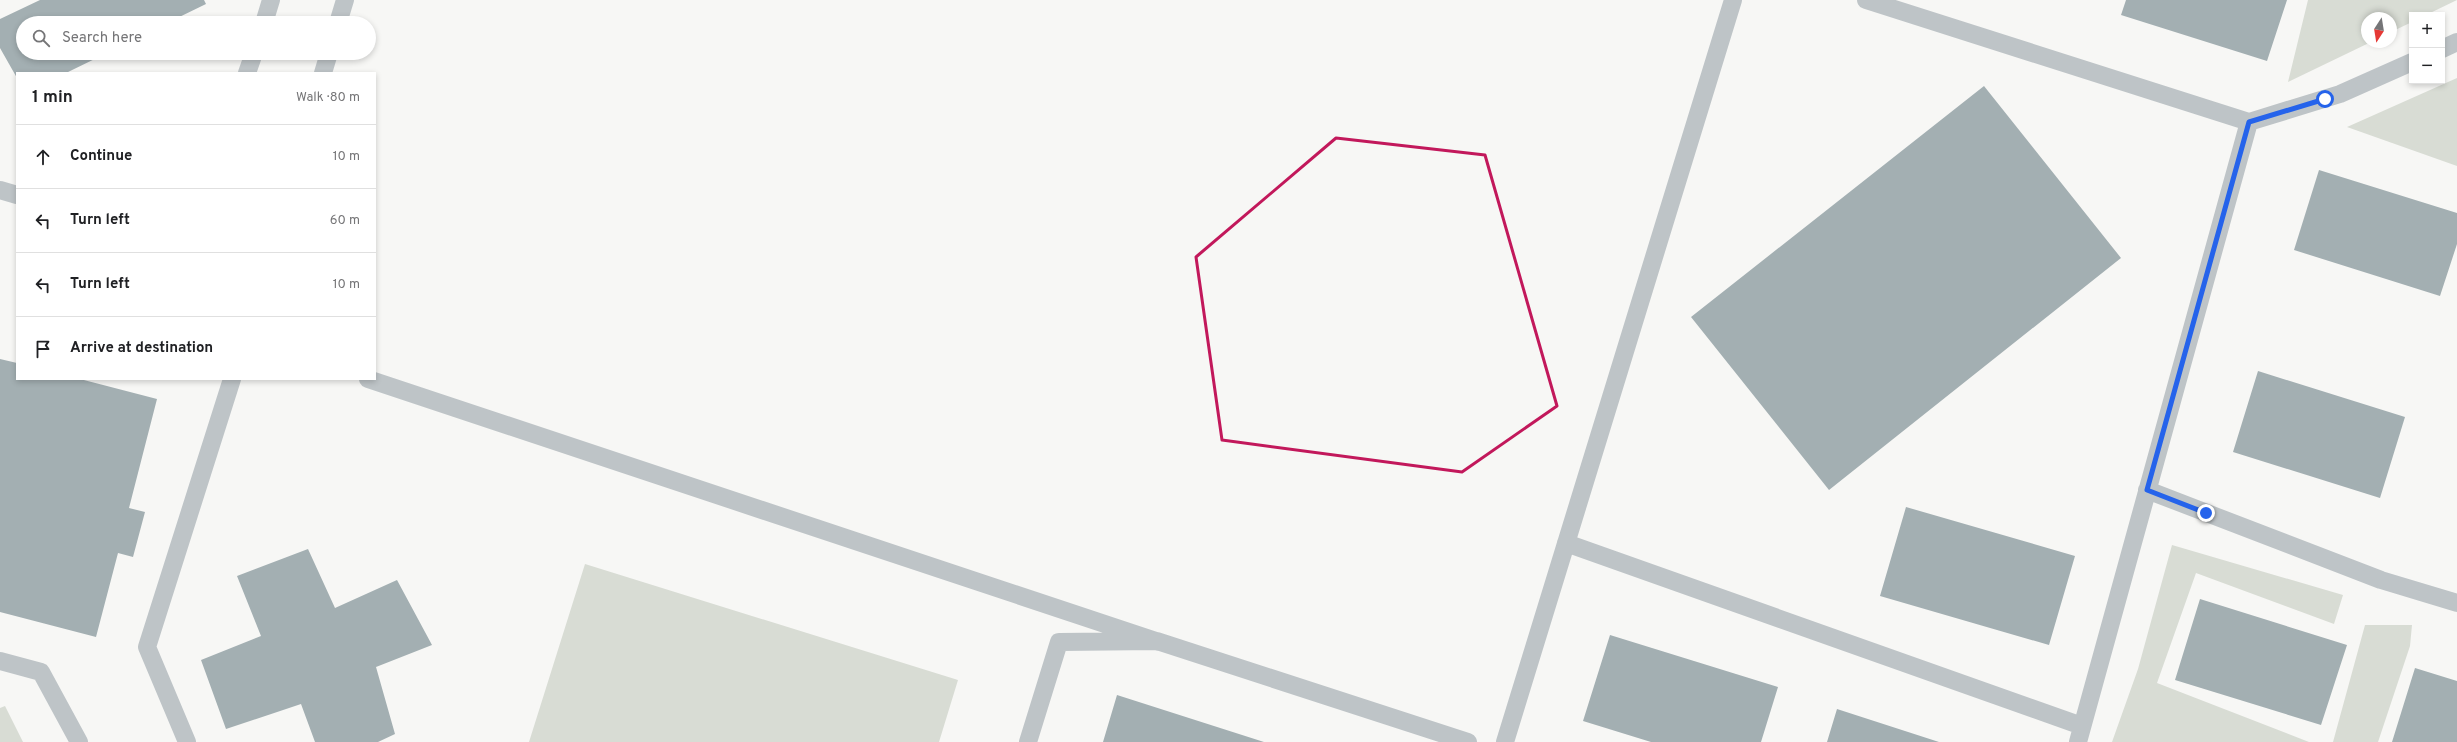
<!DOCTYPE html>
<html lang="en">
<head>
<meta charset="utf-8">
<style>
  :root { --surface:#fff; --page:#f2f2f2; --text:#202124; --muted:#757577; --line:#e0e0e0 }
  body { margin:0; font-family:Overpass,sans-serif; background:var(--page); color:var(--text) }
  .controls { position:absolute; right:12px; top:12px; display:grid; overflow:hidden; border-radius:0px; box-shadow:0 2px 6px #0003 }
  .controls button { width:36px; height:36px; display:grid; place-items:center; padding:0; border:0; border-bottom:1px solid var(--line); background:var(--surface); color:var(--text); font:20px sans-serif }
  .compass { position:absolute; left:2361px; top:12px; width:36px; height:36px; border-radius:50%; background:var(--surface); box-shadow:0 2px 6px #0003; rotate:192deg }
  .stop { position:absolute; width:12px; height:12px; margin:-9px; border:3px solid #2563eb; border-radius:50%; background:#fff }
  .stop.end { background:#2563eb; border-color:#fff; box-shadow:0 1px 4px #0008 }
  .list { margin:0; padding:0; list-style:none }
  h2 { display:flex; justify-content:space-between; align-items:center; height:52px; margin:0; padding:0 16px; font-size:17px }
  h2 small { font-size:13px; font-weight:400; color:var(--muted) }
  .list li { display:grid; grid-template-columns:26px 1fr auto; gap:12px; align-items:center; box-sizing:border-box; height:64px; padding:0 16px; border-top:1px solid var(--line) }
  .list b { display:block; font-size:15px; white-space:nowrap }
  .list em { font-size:13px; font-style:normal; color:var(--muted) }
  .icon { flex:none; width:22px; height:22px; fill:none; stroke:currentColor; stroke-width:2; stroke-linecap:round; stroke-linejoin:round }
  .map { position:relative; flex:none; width:2457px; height:742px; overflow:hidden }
  .search { position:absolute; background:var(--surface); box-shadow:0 2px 6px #0003; left:16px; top:16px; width:360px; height:44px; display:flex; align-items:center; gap:10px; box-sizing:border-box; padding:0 14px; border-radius:22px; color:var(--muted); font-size:15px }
  .panel { position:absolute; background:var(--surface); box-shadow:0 2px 6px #0003; left:16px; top:72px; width:360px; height:308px; border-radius:0px }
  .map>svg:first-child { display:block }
</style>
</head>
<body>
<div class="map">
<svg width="2457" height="742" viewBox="0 0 2457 742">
  <rect width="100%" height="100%" fill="#f7f7f5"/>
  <!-- green -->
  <path fill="#d8dcd4" d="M2308,0H2457L2426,15H2412V22L2391,32V18H2367V42H2371L2288,82Z
    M2457,78V166L2347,127Z
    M2172,545L2343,595L2334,624L2196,573L2157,683L2309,742H2112L2138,669Z
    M585,564L958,680L939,742H529Z
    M2365,625H2412L2410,646L2378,742H2333Z
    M5,706L23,742H0V708Z"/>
  <!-- building -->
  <path fill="#a3afb2" d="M40,0H204L206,4L167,23H23V53H107L66,73H17V78L0,48V19Z
    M2126,0H2287L2267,61L2121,15Z
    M1984,86L2121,258L1829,490L1691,317Z
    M2319,170L2457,213V244L2440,296L2294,250Z
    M0,359L17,363V379H80L157,399L129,508L145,512L133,557L118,553L96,637L0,612Z
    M2258,371L2405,417L2380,498L2233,452Z
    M1906,507L2075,556L2049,645L1880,596Z
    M308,549L335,608L397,580L432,645L376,667L395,734L378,742H315L301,704L226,729L201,660L261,636L237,576Z
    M2200,599L2347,645L2321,725L2175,680Z
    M1610,635L1778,687L1761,742H1651L1583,721Z
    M2415,668L2457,681V742H2392Z
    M1117,695L1264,742H1103Z
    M1837,709L1939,742H1827Z"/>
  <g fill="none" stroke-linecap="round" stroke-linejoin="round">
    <!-- service -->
    <path stroke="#bec4c7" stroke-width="18" d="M1866,0L2249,122L2340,94L2412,62
      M264,23L271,0
      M338,23L345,0
      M2442,49L2457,42
      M247,73L254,53
      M323,73L329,53
      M0,190L17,195
      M368,379L1159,642
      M2147,490L2381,580L2457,603
      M1566,543L2082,726
      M0,661L41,672L79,742
      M187,742L147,647L232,379
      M1028,742L1059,642L1157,641L1468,742
      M1505,742L1733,0
      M2078,742L2249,122"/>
  </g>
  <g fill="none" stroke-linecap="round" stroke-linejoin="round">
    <!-- route -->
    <path stroke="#2563eb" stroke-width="5" d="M2206,513L2147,490L2249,122L2325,99"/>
  </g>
  <!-- marked area -->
  <path fill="none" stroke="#c2185b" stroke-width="3" stroke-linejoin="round" d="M1336,138L1485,155L1557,406L1462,472L1222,440L1196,257Z"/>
</svg>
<div class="controls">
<button>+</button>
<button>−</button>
</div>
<svg class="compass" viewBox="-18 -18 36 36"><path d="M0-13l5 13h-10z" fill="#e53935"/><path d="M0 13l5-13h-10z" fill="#757577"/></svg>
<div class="stop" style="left:2325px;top:99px"></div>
<div class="stop end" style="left:2206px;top:513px"></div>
<div class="search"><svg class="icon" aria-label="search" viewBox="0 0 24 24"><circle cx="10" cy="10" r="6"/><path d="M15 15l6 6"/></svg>Search here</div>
<section class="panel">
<h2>1 min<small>Walk · 80 m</small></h2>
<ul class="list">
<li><svg class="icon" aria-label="ahead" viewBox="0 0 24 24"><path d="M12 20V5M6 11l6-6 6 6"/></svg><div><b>Continue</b></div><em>10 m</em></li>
<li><svg class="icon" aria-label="left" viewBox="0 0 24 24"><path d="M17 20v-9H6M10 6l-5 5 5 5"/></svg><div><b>Turn left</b></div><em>60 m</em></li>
<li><svg class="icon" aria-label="left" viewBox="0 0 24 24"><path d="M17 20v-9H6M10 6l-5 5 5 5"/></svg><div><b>Turn left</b></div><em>10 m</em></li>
<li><svg class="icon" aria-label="arrive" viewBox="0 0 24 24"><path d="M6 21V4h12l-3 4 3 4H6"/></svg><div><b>Arrive at destination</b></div></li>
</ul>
</section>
</div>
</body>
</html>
